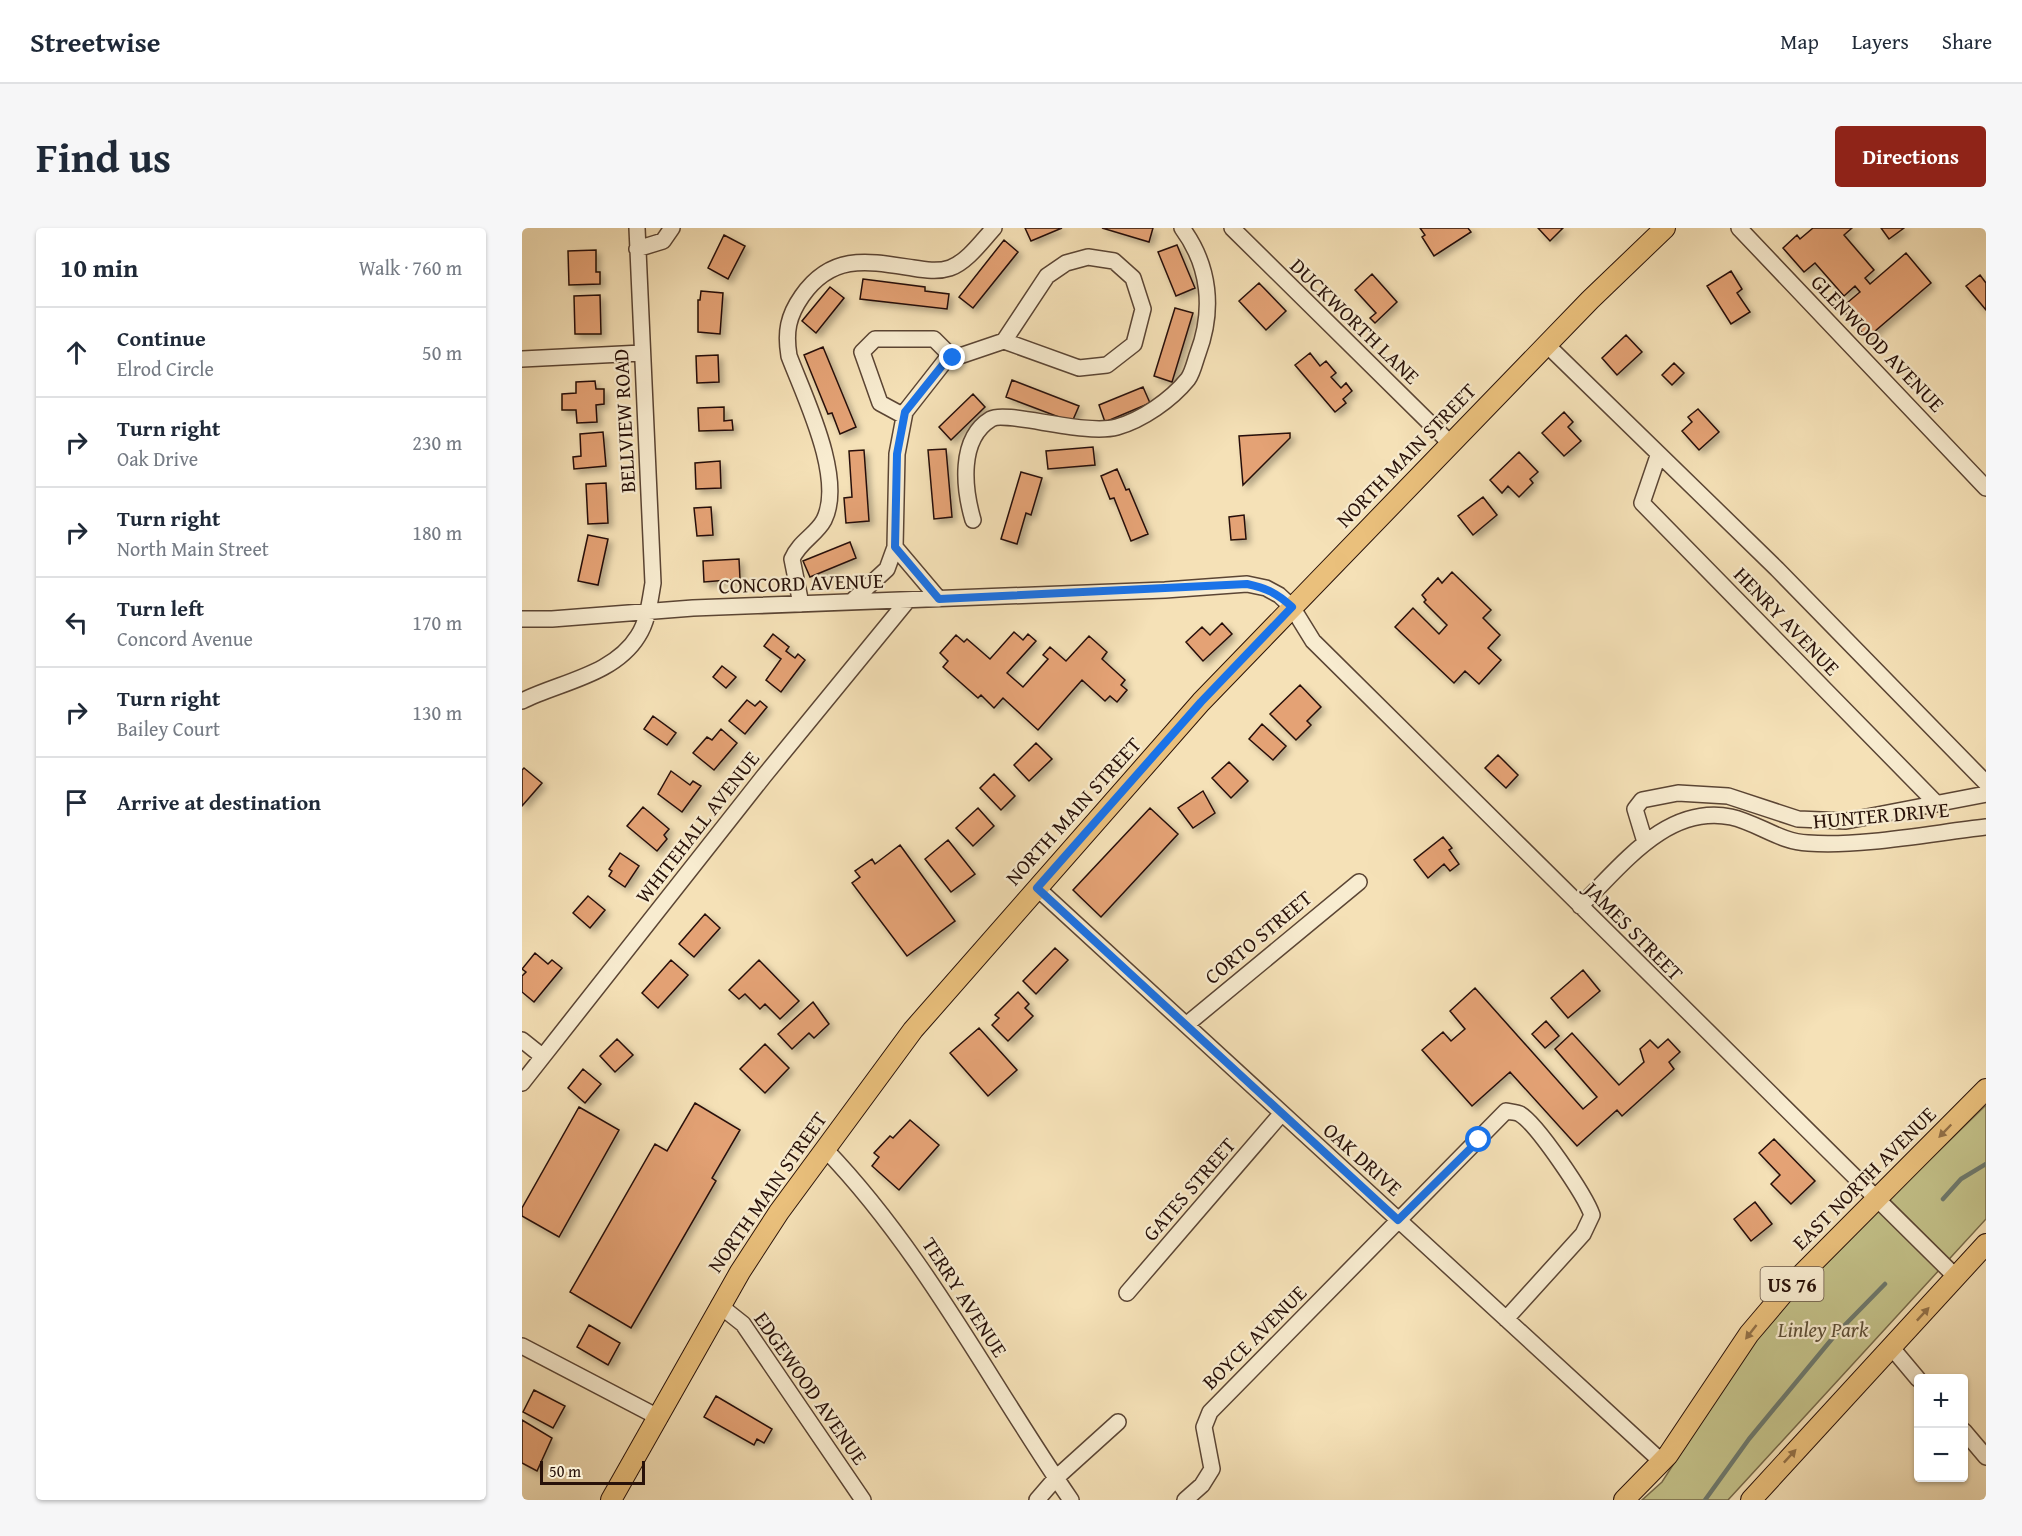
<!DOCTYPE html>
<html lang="en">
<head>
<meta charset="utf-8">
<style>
  :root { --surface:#fff; --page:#f6f6f7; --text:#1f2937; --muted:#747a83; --line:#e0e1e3; --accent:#8f2418 }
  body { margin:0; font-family:"Gentium Book Plus",serif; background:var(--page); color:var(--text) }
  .controls { position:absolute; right:18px; bottom:18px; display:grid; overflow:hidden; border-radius:6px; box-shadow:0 2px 4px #0004 }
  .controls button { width:54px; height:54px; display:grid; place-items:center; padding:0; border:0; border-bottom:2px solid var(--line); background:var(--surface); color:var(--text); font:30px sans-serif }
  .scale { position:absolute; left:18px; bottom:15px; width:105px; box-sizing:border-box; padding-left:6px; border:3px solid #281109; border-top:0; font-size:16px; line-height:21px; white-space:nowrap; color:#281109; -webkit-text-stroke:4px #f8ecd0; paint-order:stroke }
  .stop { position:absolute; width:18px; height:18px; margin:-14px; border:4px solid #1a73e8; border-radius:50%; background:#fff }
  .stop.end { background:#1a73e8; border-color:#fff; box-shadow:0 2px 6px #0008 }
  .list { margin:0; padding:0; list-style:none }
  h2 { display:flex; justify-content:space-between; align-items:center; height:78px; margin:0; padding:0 24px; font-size:26px }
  h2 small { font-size:20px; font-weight:400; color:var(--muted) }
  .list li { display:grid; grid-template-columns:39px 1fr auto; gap:18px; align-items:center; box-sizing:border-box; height:90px; padding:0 24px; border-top:2px solid var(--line) }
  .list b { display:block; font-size:22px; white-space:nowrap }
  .list p { margin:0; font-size:20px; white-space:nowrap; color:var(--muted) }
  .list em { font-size:20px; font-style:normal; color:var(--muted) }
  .icon { flex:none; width:33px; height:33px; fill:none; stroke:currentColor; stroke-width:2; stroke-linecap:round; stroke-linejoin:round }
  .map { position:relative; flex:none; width:1464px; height:1272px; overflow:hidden; border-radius:6px }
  header { display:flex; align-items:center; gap:36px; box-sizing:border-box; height:84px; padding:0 30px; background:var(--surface); border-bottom:2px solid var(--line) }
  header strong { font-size:28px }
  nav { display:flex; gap:33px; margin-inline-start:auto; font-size:21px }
  .intro { display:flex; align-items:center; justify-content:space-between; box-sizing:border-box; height:144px; padding:0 36px }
  h1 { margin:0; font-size:42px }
  .button { padding:15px 27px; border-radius:6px; background:var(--accent); color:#fff; font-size:21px; font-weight:700 }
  main { display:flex; gap:36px; padding:0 36px }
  aside { flex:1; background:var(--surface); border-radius:6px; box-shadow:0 2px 4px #0004 }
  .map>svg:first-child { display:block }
</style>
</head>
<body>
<header>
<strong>Streetwise</strong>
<nav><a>Map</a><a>Layers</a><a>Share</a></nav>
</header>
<div class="intro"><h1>Find us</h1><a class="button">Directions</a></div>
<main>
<aside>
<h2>10 min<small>Walk · 760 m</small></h2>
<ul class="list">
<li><svg class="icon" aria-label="ahead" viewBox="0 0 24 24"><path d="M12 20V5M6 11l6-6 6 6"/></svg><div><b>Continue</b><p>Elrod Circle</p></div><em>50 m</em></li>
<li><svg class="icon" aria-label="right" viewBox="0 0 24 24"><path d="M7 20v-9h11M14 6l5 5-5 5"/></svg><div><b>Turn right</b><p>Oak Drive</p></div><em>230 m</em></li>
<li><svg class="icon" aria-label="right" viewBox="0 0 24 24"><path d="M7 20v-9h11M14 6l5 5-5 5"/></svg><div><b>Turn right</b><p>North Main Street</p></div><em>180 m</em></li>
<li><svg class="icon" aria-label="left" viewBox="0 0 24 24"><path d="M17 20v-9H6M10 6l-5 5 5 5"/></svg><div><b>Turn left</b><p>Concord Avenue</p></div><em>170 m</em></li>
<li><svg class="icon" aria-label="right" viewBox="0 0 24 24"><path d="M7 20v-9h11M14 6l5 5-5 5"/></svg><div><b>Turn right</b><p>Bailey Court</p></div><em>130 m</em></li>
<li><svg class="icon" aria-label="arrive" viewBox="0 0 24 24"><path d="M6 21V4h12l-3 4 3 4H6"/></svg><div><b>Arrive at destination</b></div></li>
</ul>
</aside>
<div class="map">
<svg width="1464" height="1272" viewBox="0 0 1464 1272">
  <defs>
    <filter id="shadow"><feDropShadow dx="4" dy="4" stdDeviation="3" flood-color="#0004"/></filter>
  </defs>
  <rect width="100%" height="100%" fill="#f5e1b7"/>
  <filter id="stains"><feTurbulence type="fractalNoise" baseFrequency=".00333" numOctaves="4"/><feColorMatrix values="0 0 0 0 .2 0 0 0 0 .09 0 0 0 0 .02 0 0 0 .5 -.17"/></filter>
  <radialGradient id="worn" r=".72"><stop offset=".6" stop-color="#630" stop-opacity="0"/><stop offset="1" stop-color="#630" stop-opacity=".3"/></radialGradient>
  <!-- green -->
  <path fill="#c3c189" stroke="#766949" stroke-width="1.5" d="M1464,877V991L1206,1272H1120L1140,1254L1235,1107L1268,1068Z"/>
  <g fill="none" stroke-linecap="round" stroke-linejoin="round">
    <!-- stream -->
    <path stroke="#6e796d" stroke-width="4.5" d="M1421,971L1439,951L1464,936
      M1183,1272L1227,1211L1314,1106L1363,1056"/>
  </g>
  <!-- building -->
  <path fill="#e4a274" stroke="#281109" stroke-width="1.5" filter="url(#shadow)" d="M503,0H540L509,13Z
    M580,0H631L627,14Z
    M898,0H946L949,4L912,28L900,9L903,7Z
    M1016,0H1041L1028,13Z
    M1291,0H1330L1322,7L1352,42L1343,50L1348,56L1384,25L1409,55L1345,110L1319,80L1338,64L1333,58L1322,68L1293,35L1282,44L1261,20L1275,7L1278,11Z
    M1359,0H1382L1367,11Z
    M202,7L223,18L206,51L186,40Z
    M482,12L496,24L451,80L437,69Z
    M655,17L673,60L654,68L636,24Z
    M74,22V44H78V56L47,57L46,23Z
    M1209,43L1220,61L1215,65L1228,84L1209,96L1185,58Z
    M850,46L875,74L853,95L848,90L854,85L833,62Z
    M1458,47L1464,55V82L1444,58Z
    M341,51L403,59V63L427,66L425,81L338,71Z
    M737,55L764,83L744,102L717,73Z
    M308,59L322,70L294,105L280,93Z
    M179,63L201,65L198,106L176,104V72H178Z
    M78,67L79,106H53L52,68Z
    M653,80L671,85L650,154L632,148Z
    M1104,107L1120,124L1095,147L1080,130Z
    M301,119L334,199L318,206L310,185L306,186L282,127Z
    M788,125L798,138L804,133L814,145L809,149L819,160L824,155L830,163L821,171L824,175L813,184L773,137Z
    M196,127L197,154L175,155L174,128Z
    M1152,135L1162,145L1150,157L1140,147Z
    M490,152L557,178L550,194L484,169Z
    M73,153L74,161H82V176L74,177L75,194L55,195L54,182H40V166L54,165V154Z
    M621,159L628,175L583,194L577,177Z
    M451,166L463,179L429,212L417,199Z
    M202,179V193L210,192L211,202L177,203L176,180Z
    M1176,181L1197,204L1177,222L1160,203L1170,194L1166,189Z
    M1042,184L1051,194L1046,199L1059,213L1042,228L1020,205Z
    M81,204L84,238L52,241L51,229L59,228L58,206Z
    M768,205V210L721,257L717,208Z
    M571,219L573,237L526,241L524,223Z
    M424,221L430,289L412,291L406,222Z
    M342,222L347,293L324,295L322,270L330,269L327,223Z
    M997,224L1016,244L1008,251L1011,255L997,269L986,258L980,265L968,252Z
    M198,233L199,260L174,261L173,235Z
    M595,241L604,262L607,261L626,306L609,313L592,270L588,271L579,248Z
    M499,244L520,250L509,287L504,285L495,316L479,311Z
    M84,255L86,295L66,296L64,256Z
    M961,269L975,287L951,307L936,288Z
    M189,279L191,307L175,308L172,280Z
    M722,287L724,311L709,312L707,289Z
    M66,307L86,311L76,357L56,353Z
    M328,314L334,330L288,349L281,333Z
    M217,331L218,351L182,354L181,333Z
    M930,344L969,382L961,390L978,407L966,420L979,432L957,456L943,443L932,455L873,399L891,380L917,406L925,397L902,374L904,372L900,367L916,350L920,355Z
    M700,395L710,406L681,433L664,414L680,399L688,407Z
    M492,404L501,412L506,406L514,413L485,445L501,459L526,431L521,427L528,419L544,433L567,408L585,424L580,431L603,452L599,457L605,462L595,474L588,468L583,473L560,452L516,502L481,470L472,480L459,467L456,470L421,439L426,433L418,425L434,407L442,414L445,411L468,431Z
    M251,406L267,419L264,423L273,430L276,426L283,432L259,464L244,452L259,431L242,418Z
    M200,438L214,449L204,460L191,449Z
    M778,457L799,479L785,493L789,497L774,512L748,486Z
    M225,472L233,478L238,473L245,479L223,506L207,493Z
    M131,488L154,505L145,517L122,501Z
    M740,496L764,518L751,532L727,511Z
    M199,501L215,515L192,542L171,525L185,509L190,512Z
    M514,515L530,531L507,553L492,537Z
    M976,527L996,547L984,560L963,540Z
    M707,534L726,553L709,570L690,550Z
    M2,540L20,555L0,578V542Z
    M149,543L168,557L171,553L179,558L160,584L136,566Z
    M472,546L493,568L479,582L458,560Z
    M681,563L693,585L671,600L656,580Z
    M121,579L147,601L142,607L145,611L135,623L105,598Z
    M456,580L472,598L451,618L434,600Z
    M628,580L656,606L579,689L551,662Z
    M921,609L930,620L927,622L937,636L928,643L922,636L906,650L892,632Z
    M426,612L453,646L429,664L403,631Z
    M378,617L433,693L385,728L330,655L338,649L333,643L350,631L353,636Z
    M98,625L117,638L103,659L87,648L90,643L87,641Z
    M66,668L83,682L68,700L51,685Z
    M183,686L198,700L172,729L157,716Z
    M533,720L546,732L514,766L501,753Z
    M13,725L26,736L30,732L40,740L12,774L0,764V748L4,744L0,741Z
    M149,732L166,747L136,780L120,765Z
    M237,732L277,773L258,791L243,776L238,781L223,766L217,771L207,762Z
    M1061,742L1078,763L1046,790L1029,770Z
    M953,760L1061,881L1075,869L1033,821L1050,805L1097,857L1122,834L1118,821L1128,812L1136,820L1146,811L1158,824L1147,834L1152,841L1100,888L1095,882L1055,918L988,844L950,878L900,822L921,804L929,813L943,801L928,783Z
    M496,764L507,776L503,780L511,788L486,813L470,797L477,790L473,787Z
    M291,774L307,796L292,810L287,805L270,821L256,806Z
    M1024,793L1037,808L1023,820L1010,806Z
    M457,800L495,842L466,868L428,825Z
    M95,811L111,827L93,844L78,828Z
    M243,816L267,840L243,865L218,841Z
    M61,841L79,856L63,875L46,860Z
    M173,875L218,902L190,950L194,953L109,1100L48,1064L133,916L145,923Z
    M57,879L97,902L37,1009L0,988V980Z
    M388,892L417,917L377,962L350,938L357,929L352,925L368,908L371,910Z
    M1252,911L1293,953L1269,976L1249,956L1258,947L1237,925Z
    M1233,974L1250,996L1229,1013L1212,991Z
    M67,1097L98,1115L86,1137L55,1119Z
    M12,1162L43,1178L31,1200L1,1184Z
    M194,1168L250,1201L242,1215L235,1211L232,1217L182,1189Z
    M0,1192L30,1210L15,1243L0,1235Z"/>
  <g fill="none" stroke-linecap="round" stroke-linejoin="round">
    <!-- minor casing -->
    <g stroke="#5b4534" stroke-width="18">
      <path id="minor" d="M710,0L928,215
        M1217,0L1464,260
        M115,21L141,13L150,0
        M566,29L592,33L611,50L621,81L612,116L585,137L557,140L482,113L525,48L544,35Z
        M1025,117L1255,341L1464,555
        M0,131L120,125
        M382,188L358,175L340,124L353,111H412L431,130
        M1136,228L1120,275L1415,576
        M451,292C442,261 436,211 469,191C484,182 562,208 595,199C620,192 649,172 666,151C671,144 673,133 676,125C692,82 688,38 660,0
        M373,319L417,371
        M329,374L365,341L373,319L375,226L383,184L423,133L482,113
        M279,376L270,331C277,314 294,307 302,292C323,250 282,168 267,128C263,104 266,88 280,68C310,25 346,33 391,40C403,42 416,44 428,40C445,34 460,13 472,0
        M0,391H30L171,380L643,362L725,356L744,360L757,367L770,379L791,413L1434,1049
        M0,473C38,454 92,447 116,408C126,393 128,372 131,355L115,0
        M1123,614L1113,581L1120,572L1156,565L1206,568L1276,591L1324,593L1464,566
        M515,660L1140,1234
        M1058,678C1099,639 1144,576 1209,589C1236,595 1258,614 1286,615C1339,619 1411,605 1464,599
        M664,797L837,654
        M0,812L20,828
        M0,855L242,548L386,372
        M303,921C403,1025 468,1155 549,1272
        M605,1065L760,885
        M197,1077L221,1096L341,1272
        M0,1118L134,1188
        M1370,1120L1396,1151
        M1442,1203L1464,1229
        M515,1272L534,1250L596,1194
        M663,1272L680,1257L690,1241L682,1199L688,1184L984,883C988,884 995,884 998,886C1015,896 1063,967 1070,987L1061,1006L984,1091"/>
    </g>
    <!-- major casing -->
    <g stroke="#281109" stroke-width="22">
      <path id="major" d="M89,1272L218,1044L257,984L391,802L679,474L1068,72L1143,0
        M1102,1272L1146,1227L1227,1106L1266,1060L1464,861
        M1229,1272L1464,1016"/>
    </g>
    <!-- minor -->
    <use href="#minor" stroke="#f8ecd0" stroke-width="15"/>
    <!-- major -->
    <use href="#major" stroke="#eac07c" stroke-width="20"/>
  </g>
  <!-- one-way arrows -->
  <defs><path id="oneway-solid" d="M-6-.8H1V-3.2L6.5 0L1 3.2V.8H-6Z" transform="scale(1.5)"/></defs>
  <g fill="#937148">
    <use href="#oneway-solid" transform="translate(1423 903) rotate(134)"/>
    <use href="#oneway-solid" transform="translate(1401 1086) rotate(-47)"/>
    <use href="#oneway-solid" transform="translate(1229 1104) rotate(128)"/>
    <use href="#oneway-solid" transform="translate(1268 1228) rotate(-47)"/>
  </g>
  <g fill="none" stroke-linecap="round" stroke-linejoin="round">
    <!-- route -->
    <path stroke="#1a73e8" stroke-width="8" d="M431,130L423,134L383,184L375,226L373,319L417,371L725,356C744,360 755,365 770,379L679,474L515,660L876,992L957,912"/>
  </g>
  <g text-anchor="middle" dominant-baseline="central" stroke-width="4.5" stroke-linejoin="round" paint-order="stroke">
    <!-- shield labels -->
    <rect fill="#f8ecd0" stroke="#665345" stroke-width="1.5" x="1238.5" y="1039" width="63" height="34" rx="4.5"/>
    <g font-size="20" font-weight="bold" fill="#281109">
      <text x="1270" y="1056">US 76</text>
    </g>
    <!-- street labels -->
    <g font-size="21" fill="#281109" stroke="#f8ecd0">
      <text transform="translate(833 93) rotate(44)">DUCKWORTH LANE</text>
      <text transform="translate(1356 115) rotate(46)">GLENWOOD AVENUE</text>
      <text transform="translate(102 193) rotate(-93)">BELLVIEW ROAD</text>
      <text transform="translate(884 227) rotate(-46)">NORTH MAIN STREET</text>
      <text transform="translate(279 355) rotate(-2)">CONCORD AVENUE</text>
      <text transform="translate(1265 393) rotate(46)">HENRY AVENUE</text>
      <text transform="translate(551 583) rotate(-48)">NORTH MAIN STREET</text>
      <text transform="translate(1359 587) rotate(-5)">HUNTER DRIVE</text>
      <text transform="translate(175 599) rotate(-52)">WHITEHALL AVENUE</text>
      <text transform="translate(1112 703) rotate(45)">JAMES STREET</text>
      <text transform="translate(736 709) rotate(-40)">CORTO STREET</text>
      <text transform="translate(841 931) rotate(42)">OAK DRIVE</text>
      <text transform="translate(1342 950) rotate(-45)">EAST NORTH AVENUE</text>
      <text transform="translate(667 961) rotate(-49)">GATES STREET</text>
      <text transform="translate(245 964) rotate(-55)">NORTH MAIN STREET</text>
      <text transform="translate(443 1069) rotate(57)">TERRY AVENUE</text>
      <text transform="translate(732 1109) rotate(-45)">BOYCE AVENUE</text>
      <text transform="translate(289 1160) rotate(55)">EDGEWOOD AVENUE</text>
    </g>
    <!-- park labels -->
    <g font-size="21" font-style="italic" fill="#5e4f36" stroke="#f8ecd0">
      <text x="1301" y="1101">Linley Park</text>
    </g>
  </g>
  <rect width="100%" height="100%" filter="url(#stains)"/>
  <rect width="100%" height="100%" fill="url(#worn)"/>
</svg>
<div class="controls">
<button>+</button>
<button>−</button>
</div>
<div class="scale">50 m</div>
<div class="stop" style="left:957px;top:912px"></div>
<div class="stop end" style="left:431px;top:130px"></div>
</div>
</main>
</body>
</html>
